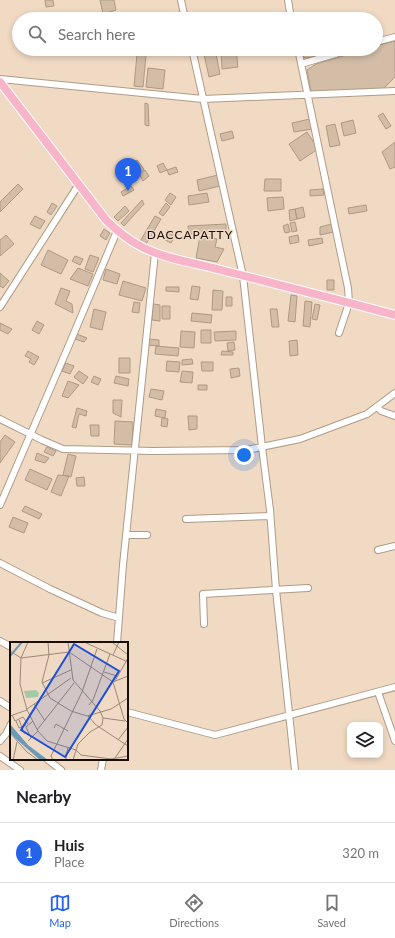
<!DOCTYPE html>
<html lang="en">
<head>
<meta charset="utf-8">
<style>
  :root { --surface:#fff; --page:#f2f2f2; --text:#202124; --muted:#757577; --line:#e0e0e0; --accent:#2563eb }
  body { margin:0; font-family:Lato,sans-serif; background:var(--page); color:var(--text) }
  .controls { position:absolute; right:12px; bottom:12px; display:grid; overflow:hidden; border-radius:8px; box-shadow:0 2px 6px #0003 }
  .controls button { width:36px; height:36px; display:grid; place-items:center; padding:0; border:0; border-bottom:1px solid var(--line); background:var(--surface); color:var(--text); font:20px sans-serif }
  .you { position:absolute; left:244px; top:455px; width:14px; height:14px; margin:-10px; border:3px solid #fff; border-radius:50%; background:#1a73e8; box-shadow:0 0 0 6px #1a73e833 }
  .badge { display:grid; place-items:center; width:26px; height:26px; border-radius:50%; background:var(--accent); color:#fff; font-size:13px; font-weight:700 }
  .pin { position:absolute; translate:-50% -33px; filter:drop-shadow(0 1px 2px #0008) }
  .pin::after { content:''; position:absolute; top:21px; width:14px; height:12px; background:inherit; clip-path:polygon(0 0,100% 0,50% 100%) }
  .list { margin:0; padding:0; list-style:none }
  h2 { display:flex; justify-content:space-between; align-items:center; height:52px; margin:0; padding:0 16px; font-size:17px }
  h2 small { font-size:13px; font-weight:400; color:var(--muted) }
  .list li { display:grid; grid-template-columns:26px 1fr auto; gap:12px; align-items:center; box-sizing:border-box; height:60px; padding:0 16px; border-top:1px solid var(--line) }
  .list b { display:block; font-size:15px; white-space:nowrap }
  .list p { margin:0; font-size:13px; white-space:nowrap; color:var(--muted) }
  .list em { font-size:13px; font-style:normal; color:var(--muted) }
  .icon { flex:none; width:22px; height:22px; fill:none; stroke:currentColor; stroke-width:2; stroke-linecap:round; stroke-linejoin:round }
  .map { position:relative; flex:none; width:395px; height:770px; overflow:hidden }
  .search { position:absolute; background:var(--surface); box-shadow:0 2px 6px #0003; left:12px; right:12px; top:12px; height:44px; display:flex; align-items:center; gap:10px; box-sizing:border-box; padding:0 14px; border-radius:22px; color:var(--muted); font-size:15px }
  .sheet { height:112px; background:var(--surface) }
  nav { display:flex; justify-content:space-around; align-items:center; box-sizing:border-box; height:56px; border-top:1px solid var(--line); background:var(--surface); font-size:11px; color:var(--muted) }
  nav a { display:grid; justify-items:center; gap:2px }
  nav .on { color:var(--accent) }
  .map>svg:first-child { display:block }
</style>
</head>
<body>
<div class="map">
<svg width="395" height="770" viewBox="0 0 395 770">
  <rect width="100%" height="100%" fill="#f1dac4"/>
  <!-- building -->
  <path fill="#d3bda7" stroke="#ae9984" d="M45,0H53L54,6L46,7Z
    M100,0H114L116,10L103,14Z
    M395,41V77L382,90L311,92L307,70L316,64L367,49H376V46Z
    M205,49H215L220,74L209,77L203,50Z
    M221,49H236L238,67L222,69Z
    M302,49H312L314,57L304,58Z
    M313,49H321L322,54L314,57Z
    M137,54L146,55L143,87L134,86Z
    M148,68L165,70L163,89L146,87Z
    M145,103L148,104L149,126L145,125Z
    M383,113L391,126L386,129L378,116Z
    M310,119L312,129L294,132L292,123Z
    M353,120L356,133L344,136L341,123Z
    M335,124L340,145L330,147L326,126Z
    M232,131L234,138L222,141L220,134Z
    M307,132L318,149L300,161L289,144Z
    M395,142V167L390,169L382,152Z
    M137,160L144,169L134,176L128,167Z
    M163,163L167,170L160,173L157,166Z
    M176,167L178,172L169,175L167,170Z
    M145,170L149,176L143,181L139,174Z
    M218,175L220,186L199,191L197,180Z
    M265,179H281V191H264Z
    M18,184L23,189L0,212V202Z
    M131,186L134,190L123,196L121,192Z
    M323,189L324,195L310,196V190Z
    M170,193L176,197L171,205L165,200Z
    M207,193L209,202L189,205L188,196Z
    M283,197L284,209L268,211L267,198Z
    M142,200L144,204L124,226L121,223Z
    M52,203L57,206L51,215L47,212Z
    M166,203L170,207L163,216L159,213Z
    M366,205L367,211L349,214L348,208Z
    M125,206L129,211L118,221L114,217Z
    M303,207L305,217L297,219L295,209Z
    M295,209L297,219L290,221L289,210Z
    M35,216L45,221L40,229L30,224Z
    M155,216L161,219L145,246L139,243Z
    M295,222L297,231L292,232L290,223Z
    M226,224V231L189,234L188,226Z
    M288,224L290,232L285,233L283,226Z
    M332,224L334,232L320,235V227Z
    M104,229L110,233L106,240L100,236Z
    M169,233L175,236L171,243L165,240Z
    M6,235L14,244L0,256V240Z
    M298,235L299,242L290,244L289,237Z
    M200,236L217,239L215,247L224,249L217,262L196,258Z
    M322,238L323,243L309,246L308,240Z
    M48,250L68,260L61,274L41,265Z
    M90,255L99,258L93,272L85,269Z
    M75,256L83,259L80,265L72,261Z
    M78,268L93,274L88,286L70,279Z
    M106,269L120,274L117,284L103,280Z
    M0,273L9,281L3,288L0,286Z
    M327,280H334V290H327Z
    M123,281L146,288L142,301L119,295Z
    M192,286L200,287L198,300L190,299Z
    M166,287H179V292L166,291Z
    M61,288L70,291L66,301L72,304L73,313L55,304Z
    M213,290L223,291L222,310H212Z
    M291,295L297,296L295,322L288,321Z
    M226,297H232V306H226Z
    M305,301L312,302L310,327L303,326Z
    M134,302L140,303L139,313L132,312Z
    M153,304L160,305V321L152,320Z
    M315,304L320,305L317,320L312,319Z
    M162,306H170V319H162Z
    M94,309L106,312L102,330L90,327Z
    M270,309H277L279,327H272Z
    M192,313L212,315L211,323L191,321Z
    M37,321L44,325L39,334L32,330Z
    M0,323L12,329L8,334L0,330Z
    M201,330H211V343H201Z
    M181,331L195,332L194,348L180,347Z
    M236,331V340L215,341L214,332Z
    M77,334L87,338L84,342L75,339Z
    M148,339L159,340V346L147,345Z
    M297,340L298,355L290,356L289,341Z
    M234,342L235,350L228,351L227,343Z
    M156,346L179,348L178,356L155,354Z
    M28,351L39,357L34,365L29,362L31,359L25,356Z
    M222,351L233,352V355H221Z
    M119,358H130V373H119Z
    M192,359L193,364L182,365V360Z
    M167,361L180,362L179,372L166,371Z
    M201,362H213V371H202Z
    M66,363L74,366L70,374L62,371Z
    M239,368L240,376L231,378L230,369Z
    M79,371L88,377L83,384L74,377Z
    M182,371L193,372L192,383L180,382Z
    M94,376L101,379L98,385L91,382Z
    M116,376L129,379L128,386L114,383Z
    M68,381L79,385L68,398L62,396Z
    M198,385H207V390H198Z
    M151,389L164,391L162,400L149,397Z
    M113,400H122L121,417L113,413Z
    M77,408L87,411L86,416L79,414L76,428L72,427Z
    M156,409L166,411L165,418L155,416Z
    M188,416H197V429L189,430Z
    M162,418L168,419L167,427L161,426Z
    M115,421L133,422L132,445L114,444Z
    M90,425H99V436H91Z
    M5,435L15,442L0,463V442Z
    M47,447L56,451L53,456L44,452Z
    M37,453L49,458L45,463L35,460Z
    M68,454L76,456L71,477L63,475Z
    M30,469L52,479L47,490L25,480Z
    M58,475L69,476L61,496L51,492Z
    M84,477L85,486H77L76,478Z
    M25,506L42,514L39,519L22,511Z
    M13,517L28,523L24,533L9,527Z"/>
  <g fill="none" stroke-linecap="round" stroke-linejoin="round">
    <!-- minor casing -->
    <g stroke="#b09b86" stroke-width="8">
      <path id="minor" d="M181,0L185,19
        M288,0L291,19
        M376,42L395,37
        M192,49L243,276L262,447L270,510L276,590L295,770
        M298,49L348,288L349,303L339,333
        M301,64L352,49
        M0,79L203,99L395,91
        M0,307L79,184
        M377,407L381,411L395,416
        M0,419L42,440L63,449L153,451L247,450L300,439L367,414L395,393
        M0,505L69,345L117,231
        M186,519L270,516
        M126,535H147
        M378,550L395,546
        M0,563L50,589L102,613L119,618
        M204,624L203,594L308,588
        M0,641L11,647
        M117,643L123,565L155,253
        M378,692L395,741
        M0,701L11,708
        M127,712L215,735L395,687
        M0,741L6,734L11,724
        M0,756L20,770
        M47,759L61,770
        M101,770L103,759"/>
    </g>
    <!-- major casing -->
    <g stroke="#fff" stroke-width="10">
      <path id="major" d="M0,82L106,220C117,231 128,240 142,247C165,259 196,263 221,270C279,285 337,299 395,315"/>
    </g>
    <!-- minor -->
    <use href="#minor" stroke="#fff" stroke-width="6"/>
    <!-- major -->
    <use href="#major" stroke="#f8b5ca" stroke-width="8"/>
  </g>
  <g text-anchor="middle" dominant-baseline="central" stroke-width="3" stroke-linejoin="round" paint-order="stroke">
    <!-- neighbourhood labels -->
    <g font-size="12" letter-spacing="1" fill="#160e07" stroke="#f1dac4">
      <text x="190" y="234">DACCAPATTY</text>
    </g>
  </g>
  <!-- overview -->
  <g transform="translate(10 642)">
    <rect width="118" height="118" fill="#f1dac4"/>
    <path d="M26,48L29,51L28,55L16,56L14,49Z" fill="#a4c9a9"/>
    <path d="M0,82L18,103L38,118H30L5,96L0,90Z" fill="#699aba"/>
    <path fill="none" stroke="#699aba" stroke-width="2" d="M0,14L12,0"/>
    <path fill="none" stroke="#998878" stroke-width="1" d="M18,0L11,16L10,42L17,68L28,89L37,99L66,108L71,113L101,117L118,114M38,0L39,13L32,40L40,56L61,69L77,74L101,67L118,56M58,0L63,38L90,69L93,76L92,83L80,90L68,102L63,118M74,0L118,20M102,0L118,13M0,9L11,16L59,10L103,40M103,13L109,0M94,30L107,34M118,34L103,40L114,77L118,81M105,39L118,16M32,41L61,28M24,62L35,79M79,63L83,58L100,12M17,67L61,36M2,73L5,79L13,75L18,82M0,74L17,68M78,74L86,83L118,104M93,76L115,79M9,78L14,91L18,92M6,79L9,86L16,83M44,86L46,82L58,89M27,88L64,41M0,91L17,110L28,118M21,96L16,85L23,79M108,98L118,85M18,99L28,89M105,116L118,97M56,117L58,105M3,118L7,100M43,118L41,114L72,50L87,7"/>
    <path fill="#1d4ed8" fill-opacity="0.15" stroke="#1d4ed8" stroke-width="2" d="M64,2L109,29L55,115L11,88Z"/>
    <rect width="118" height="118" fill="none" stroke="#160e07" stroke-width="2"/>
  </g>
</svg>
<div class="controls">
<button><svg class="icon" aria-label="layers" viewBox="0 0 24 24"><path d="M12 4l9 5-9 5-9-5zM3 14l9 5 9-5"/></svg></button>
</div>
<div class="you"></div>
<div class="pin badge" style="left:128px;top:191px">1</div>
<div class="search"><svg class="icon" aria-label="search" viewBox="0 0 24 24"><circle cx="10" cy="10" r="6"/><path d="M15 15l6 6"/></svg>Search here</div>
</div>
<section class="sheet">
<h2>Nearby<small></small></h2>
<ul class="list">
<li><span class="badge">1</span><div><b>Huis</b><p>Place</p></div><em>320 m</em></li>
</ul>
</section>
<nav>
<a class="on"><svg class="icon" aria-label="map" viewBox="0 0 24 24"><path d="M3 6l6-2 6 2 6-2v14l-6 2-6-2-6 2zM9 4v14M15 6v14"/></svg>Map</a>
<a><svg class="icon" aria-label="directions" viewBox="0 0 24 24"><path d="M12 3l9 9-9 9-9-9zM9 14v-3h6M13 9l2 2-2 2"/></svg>Directions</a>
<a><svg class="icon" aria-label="saved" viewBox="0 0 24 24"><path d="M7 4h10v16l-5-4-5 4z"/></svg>Saved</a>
</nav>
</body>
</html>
